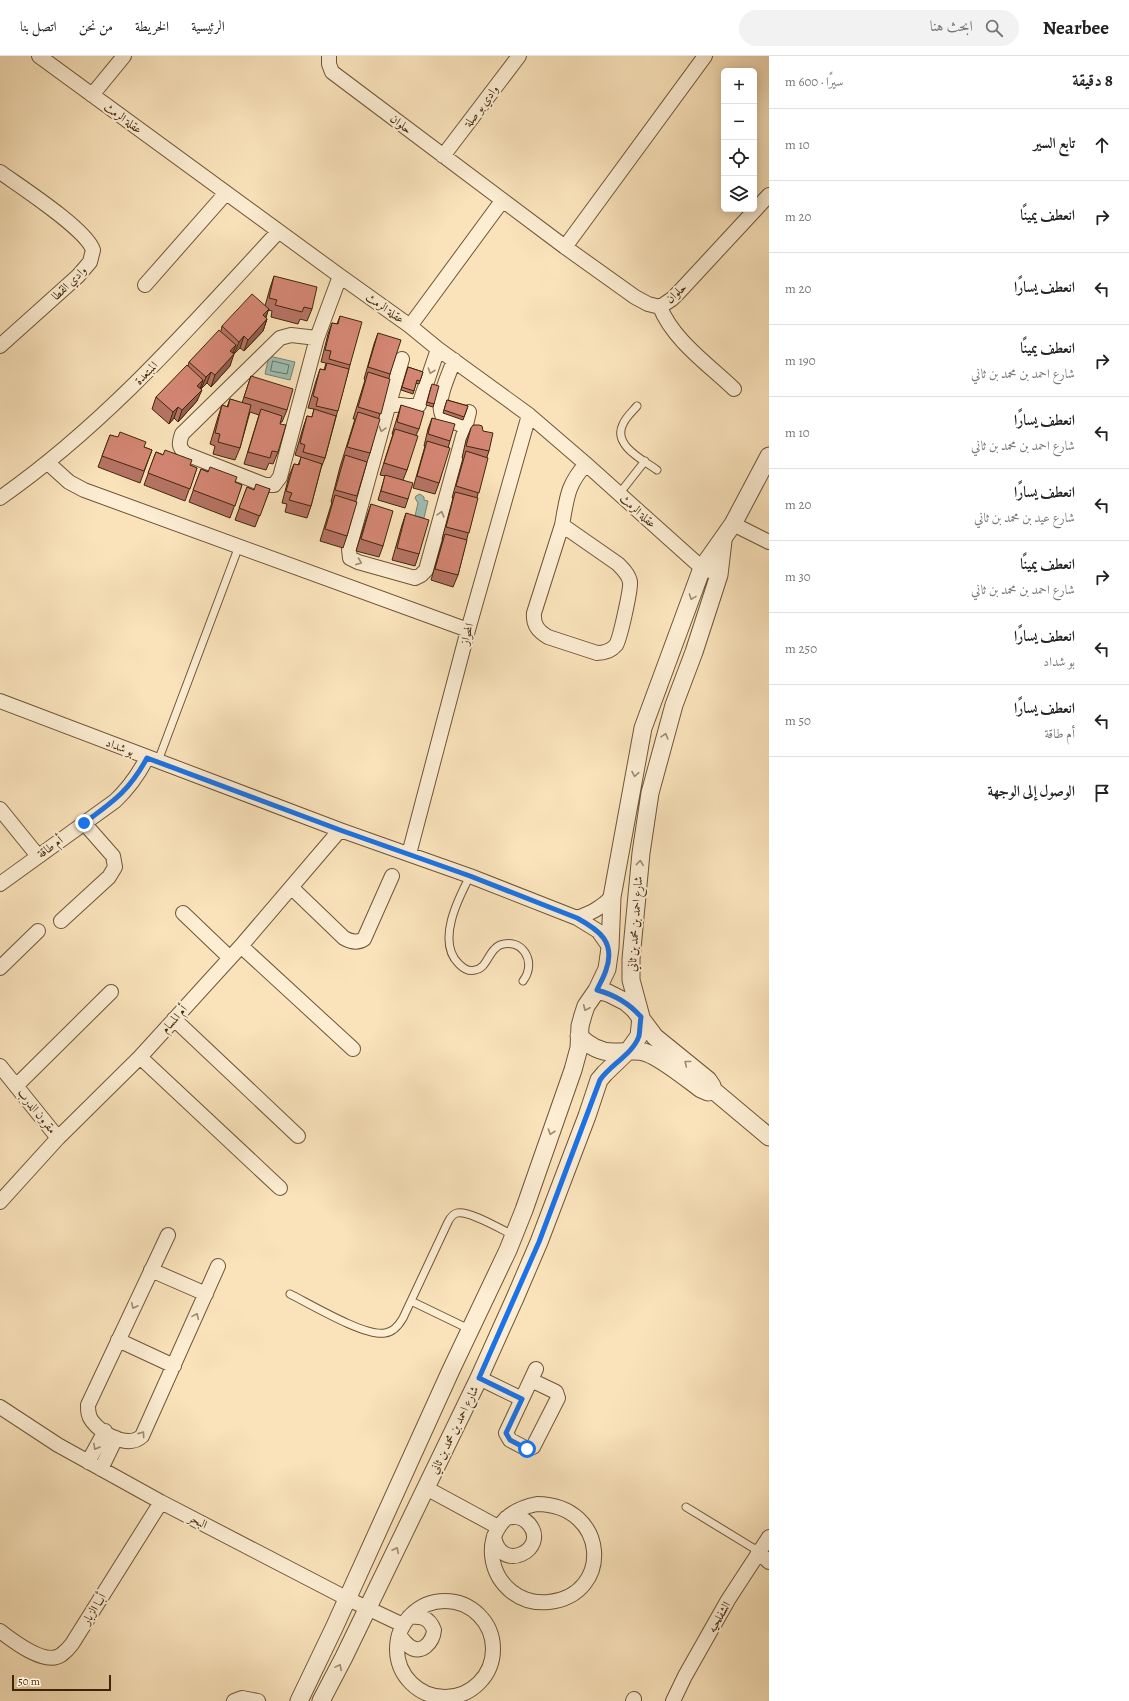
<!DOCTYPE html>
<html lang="ar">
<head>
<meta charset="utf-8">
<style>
  :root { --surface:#fff; --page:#f2f2f2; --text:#222; --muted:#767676; --line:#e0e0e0 }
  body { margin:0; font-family:Alegreya,Amiri,serif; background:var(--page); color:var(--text); direction:rtl }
  .controls { position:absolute; right:12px; top:12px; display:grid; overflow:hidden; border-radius:6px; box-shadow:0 2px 10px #0003 }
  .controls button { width:36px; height:36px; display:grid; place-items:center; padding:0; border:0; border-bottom:1px solid var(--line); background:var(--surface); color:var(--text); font:20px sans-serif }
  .scale { position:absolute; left:12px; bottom:10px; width:99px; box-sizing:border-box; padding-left:4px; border:2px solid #3f260a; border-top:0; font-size:11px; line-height:14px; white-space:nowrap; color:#3f260a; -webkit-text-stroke:3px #fcedd3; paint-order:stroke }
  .stop { position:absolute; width:12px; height:12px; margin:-9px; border:3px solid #1a73e8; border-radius:50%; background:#fff }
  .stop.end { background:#1a73e8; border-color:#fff; box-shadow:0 1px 4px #0008 }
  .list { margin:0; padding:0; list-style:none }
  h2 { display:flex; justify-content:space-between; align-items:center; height:52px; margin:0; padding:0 16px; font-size:17px }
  h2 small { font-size:13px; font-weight:400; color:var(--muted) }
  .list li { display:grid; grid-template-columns:26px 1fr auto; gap:12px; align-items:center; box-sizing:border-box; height:72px; padding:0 16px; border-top:1px solid var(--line) }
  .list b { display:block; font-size:15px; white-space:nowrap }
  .list p { margin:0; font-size:13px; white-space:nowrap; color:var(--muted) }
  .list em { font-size:13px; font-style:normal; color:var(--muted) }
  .icon { flex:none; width:22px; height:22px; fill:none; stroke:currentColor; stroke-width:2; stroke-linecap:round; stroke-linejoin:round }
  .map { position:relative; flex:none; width:769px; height:1645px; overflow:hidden; direction:ltr }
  header { display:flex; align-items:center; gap:24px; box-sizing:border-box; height:56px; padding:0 20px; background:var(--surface); border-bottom:1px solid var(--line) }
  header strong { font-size:19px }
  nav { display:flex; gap:22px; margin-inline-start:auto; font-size:14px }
  .search { width:280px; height:36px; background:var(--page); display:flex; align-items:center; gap:10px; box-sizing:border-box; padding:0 14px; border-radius:22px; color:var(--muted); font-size:15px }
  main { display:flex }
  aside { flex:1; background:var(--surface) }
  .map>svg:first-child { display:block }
</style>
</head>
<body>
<header>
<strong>Nearbee</strong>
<div class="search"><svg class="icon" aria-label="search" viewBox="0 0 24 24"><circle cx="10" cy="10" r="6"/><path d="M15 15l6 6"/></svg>ابحث هنا</div>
<nav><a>الرئيسية</a><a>الخريطة</a><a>من نحن</a><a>اتصل بنا</a></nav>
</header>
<main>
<aside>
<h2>8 دقيقة<small>سيرًا · 600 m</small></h2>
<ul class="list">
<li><svg class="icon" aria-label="ahead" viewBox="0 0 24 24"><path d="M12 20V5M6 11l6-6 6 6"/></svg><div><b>تابع السير</b></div><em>10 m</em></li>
<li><svg class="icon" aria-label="right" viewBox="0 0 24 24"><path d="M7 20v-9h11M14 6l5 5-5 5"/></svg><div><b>انعطف يمينًا</b></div><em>20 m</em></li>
<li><svg class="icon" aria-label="left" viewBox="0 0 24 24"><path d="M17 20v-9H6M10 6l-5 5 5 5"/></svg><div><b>انعطف يسارًا</b></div><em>20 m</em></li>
<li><svg class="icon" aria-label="right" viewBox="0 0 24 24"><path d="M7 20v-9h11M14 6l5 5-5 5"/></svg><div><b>انعطف يمينًا</b><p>شارع احمد بن محمد بن ثاني</p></div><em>190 m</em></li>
<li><svg class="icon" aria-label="left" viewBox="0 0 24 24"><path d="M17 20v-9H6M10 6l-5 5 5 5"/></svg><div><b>انعطف يسارًا</b><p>شارع احمد بن محمد بن ثاني</p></div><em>10 m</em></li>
<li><svg class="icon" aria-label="left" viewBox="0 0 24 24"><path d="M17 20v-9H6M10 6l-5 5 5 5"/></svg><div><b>انعطف يسارًا</b><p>شارع عيد بن محمد بن ثاني</p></div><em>20 m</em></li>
<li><svg class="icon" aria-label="right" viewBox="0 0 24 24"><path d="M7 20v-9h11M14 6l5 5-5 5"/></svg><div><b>انعطف يمينًا</b><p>شارع احمد بن محمد بن ثاني</p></div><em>30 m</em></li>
<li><svg class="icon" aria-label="left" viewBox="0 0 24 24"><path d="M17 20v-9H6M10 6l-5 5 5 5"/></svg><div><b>انعطف يسارًا</b><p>بو شداد</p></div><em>250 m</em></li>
<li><svg class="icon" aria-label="left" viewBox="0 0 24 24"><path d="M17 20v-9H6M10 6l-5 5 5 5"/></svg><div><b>انعطف يسارًا</b><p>أم طاقة</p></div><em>50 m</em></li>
<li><svg class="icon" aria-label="arrive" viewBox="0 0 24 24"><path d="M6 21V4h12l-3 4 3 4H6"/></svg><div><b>الوصول إلى الوجهة</b></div></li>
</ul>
</aside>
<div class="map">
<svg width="769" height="1645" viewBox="0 0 769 1645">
  <rect width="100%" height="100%" fill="#fae3bb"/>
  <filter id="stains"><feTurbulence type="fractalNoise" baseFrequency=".005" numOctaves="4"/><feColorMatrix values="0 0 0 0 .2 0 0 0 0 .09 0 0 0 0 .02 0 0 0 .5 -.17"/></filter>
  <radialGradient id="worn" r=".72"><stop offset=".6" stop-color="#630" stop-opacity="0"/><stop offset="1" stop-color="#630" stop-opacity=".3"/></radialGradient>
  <!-- water -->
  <path fill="#9ebeb4" stroke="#788170" d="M269,300L295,306L290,324L265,318Z
    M420,438L424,441V444L428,445L424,462L415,460L418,447L415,442L416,440Z"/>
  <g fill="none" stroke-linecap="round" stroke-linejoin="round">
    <!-- shore -->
    <path stroke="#6e725f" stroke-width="1" d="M273,305L289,309L287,318L271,315Z"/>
    <!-- service casing -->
    <g stroke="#6e5536" stroke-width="9">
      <path id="service" d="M637,350C632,356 626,361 623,368C612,389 643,404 657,414
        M619,438L645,405
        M158,705L239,490
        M470,820C458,843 436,886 459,908C463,912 469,916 475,914C488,912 488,894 500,889C521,881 538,905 523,925
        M290,1238C310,1248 365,1281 385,1277C394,1276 399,1269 403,1262L448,1166C450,1162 453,1158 457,1157C469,1154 502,1174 513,1179
        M411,1245L471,1274
        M686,1451L758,1495"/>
    </g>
    <!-- minor casing -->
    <g stroke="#6e5536" stroke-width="16">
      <path id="minor" d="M39,0L340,220L410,270L438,293L529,359L586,408L702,512L710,515
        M329,0V8L332,16L565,191
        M705,0L565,191L635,241L648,248L660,251L672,243L680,235L769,139
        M92,39L124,0
        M443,100L519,0
        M0,116C21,131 86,173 93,194L90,206L78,220L0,290
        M145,229L226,137
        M660,251C673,284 709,309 734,333
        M410,270L502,145
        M317,282L291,279L280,282L182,378C179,387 178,391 186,398L265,429H274L280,421L317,282L340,220
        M438,293L419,349C406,353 400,345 388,351L349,493L350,502L358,506L415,522L421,519L426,514L465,373L460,368L444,363C434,346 448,322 454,304
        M388,351L402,303
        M465,373L469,356
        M48,407L69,426L84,434L468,574
        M0,442C106,368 191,270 278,176
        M733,468L769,486
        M562,469L618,508C623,513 629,519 630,526C631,533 620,583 616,589C611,595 605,597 597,597L548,581C538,575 533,569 534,557Z
        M562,469C567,442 567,429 586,408
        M0,645L340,774L470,820L577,862L598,875L610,892
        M0,753L38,800
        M409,798L468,574L529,359
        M0,828L115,745C129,732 138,719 147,702
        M292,832L344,882C351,886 358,887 364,883L392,820
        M183,857L230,902
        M577,862C591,857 601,852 612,841
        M61,865L109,821L115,811L113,800L84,767
        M241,890L353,993
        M0,912L38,875
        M174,963L298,1080
        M140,1001L280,1132
        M0,1010L58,1082
        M16,1030L111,936
        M0,1146L58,1082L140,1001L241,890L340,774
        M168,1179L88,1349C88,1355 88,1360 92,1365C102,1378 128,1393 142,1380L218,1210
        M151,1214L206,1238
        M118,1284L174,1310
        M479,1322L522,1343
        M531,1324L556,1336L558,1342L533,1391L527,1393L510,1384L506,1377L536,1313
        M0,1351L58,1389L161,1446L348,1543L403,1569
        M88,1406L105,1375
        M101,1413L116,1382
        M426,1432L498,1471
        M537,1448C609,1449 613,1539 549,1546C488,1552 464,1462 537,1448Z
        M494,1480C500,1519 550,1493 529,1468C522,1460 514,1460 506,1462
        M758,1495L769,1506
        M397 1593a48 48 0 1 1 96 0a48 48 0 1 1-96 0Z
        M0,1575C13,1585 45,1610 61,1599C65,1596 69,1592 72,1588L161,1446
        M400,1580C402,1583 405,1587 409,1590C421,1600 433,1586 434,1574C429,1561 421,1560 409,1561
        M234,1645L242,1642L258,1645
        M633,1645L634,1643
        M673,1645L685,1620L728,1544L769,1481"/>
    </g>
    <!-- tertiary casing -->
    <g stroke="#6e5536" stroke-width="19">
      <path id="tertiary" d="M597,934L608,937L626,946L634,953L655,981L708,1024L712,1030L713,1034L769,1081
        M579,980C589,990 602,997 616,996C627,996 636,993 647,997C663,1003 686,1022 701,1033L708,1036L713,1034
        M299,1645L334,1572L451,1314L508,1194L524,1154L573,1014L579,992L580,970L583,959L586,950L597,934L607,913L610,892L612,841L643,672L702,512L733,468L769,400
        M321,1645L344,1601L479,1322L515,1242L539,1186L587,1060L599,1024L605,1017L629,994L639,980L641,961L631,924V903L641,797L650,737L674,649L694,596L719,519L723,485"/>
    </g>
    <!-- service -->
    <use href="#service" stroke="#fcedd3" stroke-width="7"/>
    <!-- minor -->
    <use href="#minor" stroke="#fcedd3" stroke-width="14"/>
    <!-- tertiary -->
    <use href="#tertiary" stroke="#fcedd3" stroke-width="17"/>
  </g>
  <!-- wall -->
  <path fill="#b67364" stroke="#3f260a" d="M274,220L312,253L307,265L300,263L298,268L271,261L272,255L268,254L266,262L267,263L263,275L244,295L240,292L234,298L233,296L230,310L211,331L207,327L201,333L197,345L178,366L174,362L169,368L152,353L156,341L188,310L189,306L221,275L222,270L265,250L270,232Z
    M340,260L350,309L325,402L321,412L311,450L307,462L285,456L287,448L282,447L289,420L294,408L298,409L301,402V401L295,399L303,372L307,360L312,361L314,353L308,352L316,325L320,313L324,314L326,307L321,306L328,278L332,267L337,268Z
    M378,277L390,318L370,397L367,406L356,445L347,480L343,492L320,485L332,446H331L340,411L355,363H353L365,324L364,323L374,288Z
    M408,311L423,316L419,328L416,327L413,338L401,334Z
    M251,320L287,354L282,366H281L280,368L278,396L273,408L269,407L266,414L244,408L259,359L250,356L240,392L235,404L213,398L215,390L210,388L218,361L222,349L227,351L230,343L242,347Z
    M431,331L434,348L433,351L426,349Z
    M447,344L468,350L463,364L443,357Z
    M401,349L419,373L416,379L407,414L403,424L408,443L405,452L378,444L385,420L380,419L393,378H392Z
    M432,362L450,385L448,392L439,427L435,438L413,432L425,390H424L428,373Z
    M471,372L489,395L487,401L458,519L453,531L431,524L443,483H442L453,442H452L463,402H462L466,384Z
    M110,379L152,394L140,427L98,411Z
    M156,396L197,412L185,445L144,429Z
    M201,413L242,429L230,462L189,446Z
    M247,431L254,434L270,433L255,471L235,464Z
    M371,448L383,490L379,501L356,495L367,460Z
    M406,457L419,498L415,510L392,504L402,469Z"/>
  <!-- shaded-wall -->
  <path fill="#945e51" stroke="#3f260a" d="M269,253L264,265L263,259Z
    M267,263L263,275L244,295L248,284Z
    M244,280L240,292L234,298L239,286Z
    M236,289L231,301L230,295Z
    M234,298L230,310L211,331L215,319Z
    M211,316L207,327L201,333L206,321Z
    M203,324L199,336L197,330Z
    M202,334L197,345L178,366L182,354Z
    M178,351L174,362L169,368L173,356Z"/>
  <!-- building -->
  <path fill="#d48674" stroke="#3f260a" d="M274,220L317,231L312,253L304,251L302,256L275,249L277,244L269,242Z
    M252,238L269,253L263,259L267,263L248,284L244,280L239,286L222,270Z
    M340,260L362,266L350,309L329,303L331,295L325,294L332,267L338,268Z
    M219,274L236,289L230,295L234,298L215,319L211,316L206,321L189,306Z
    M378,277L401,284L390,318L368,311Z
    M327,307L349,313L338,355L316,350L318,342L313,340L320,313L325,314Z
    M187,309L203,324L197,330L202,334L182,354L178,351L173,356L156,341Z
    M408,311L423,316L420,325L417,324L414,335L402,331Z
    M368,316L390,323L381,358L358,351Z
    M251,320L293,333L287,354L244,341Z
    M432,328L439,330L434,348L427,346Z
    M230,343L251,349L240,392L218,386L220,378L215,377L222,349L228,351Z
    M447,344L468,350L464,361L444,354Z
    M401,349L424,356L419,373L397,366Z
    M261,353L282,360L280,368L286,369L278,396L272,395L270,402L248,396Z
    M314,353L336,360L325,402L303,396L305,389L300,387L307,360L312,361Z
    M358,356L380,363L370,397L347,391Z
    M432,362L455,368L450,385L428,378Z
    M473,369H479L482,370L483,375L493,377L489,395L466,390L471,372Z
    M395,373L418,380L407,414L384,407Z
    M120,376L146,386L144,391L152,394L144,415L102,400L110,379L118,381Z
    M427,385L450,392L439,427L417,420Z
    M165,394L192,404L190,409L197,412L190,433L148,417L156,396L163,399Z
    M466,395L488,402L479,437L456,430Z
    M345,399L367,406L357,440L335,434Z
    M301,401L322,408L311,450L289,444L292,437L286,435L294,408L299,409Z
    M210,411L237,421L235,426L242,429L235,450L193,434L201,413L208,416Z
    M385,419L413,427L408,443L381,435Z
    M256,428L270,433L260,460L239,452L247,431L254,434Z
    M455,436L478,442L469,477L446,471Z
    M335,439L357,446L347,480L325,473Z
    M371,448L393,455L383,490L361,483Z
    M406,457L429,464L419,498L397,492Z
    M445,478L467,484L458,519L435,513Z"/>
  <!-- one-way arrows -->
  <defs><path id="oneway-chevron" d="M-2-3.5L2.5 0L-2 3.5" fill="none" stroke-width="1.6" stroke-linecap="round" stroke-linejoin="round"/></defs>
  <g stroke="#9e8a6e">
    <use href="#oneway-chevron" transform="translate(431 315) rotate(109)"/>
    <use href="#oneway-chevron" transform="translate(382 373) rotate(106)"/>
    <use href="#oneway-chevron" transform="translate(441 458) rotate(-74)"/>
    <use href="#oneway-chevron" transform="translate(359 506) rotate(21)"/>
    <use href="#oneway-chevron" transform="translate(692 541) rotate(110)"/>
    <use href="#oneway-chevron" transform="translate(665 680) rotate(-74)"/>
    <use href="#oneway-chevron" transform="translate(635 718) rotate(101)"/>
    <use href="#oneway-chevron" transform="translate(640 807) rotate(-84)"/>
    <use href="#oneway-chevron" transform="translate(586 952) rotate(115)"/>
    <use href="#oneway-chevron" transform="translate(687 1007) rotate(-141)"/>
    <use href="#oneway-chevron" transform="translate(551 1076) rotate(109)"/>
    <use href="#oneway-chevron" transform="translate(134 1250) rotate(116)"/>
    <use href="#oneway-chevron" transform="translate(196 1260) rotate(-66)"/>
    <use href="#oneway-chevron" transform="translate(142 1378) rotate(-55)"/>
    <use href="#oneway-chevron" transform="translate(96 1391) rotate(119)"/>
    <use href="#oneway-chevron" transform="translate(396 1494) rotate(-64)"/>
    <use href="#oneway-chevron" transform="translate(339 1611) rotate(-62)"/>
  </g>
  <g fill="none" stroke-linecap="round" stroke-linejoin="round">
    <!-- route -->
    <path stroke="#1a73e8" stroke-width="5" d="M84,767C114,745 129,735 147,702L340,774L470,820L577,862C599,874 616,886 606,914C604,921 600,927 597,934C615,939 629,947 641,961C640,967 640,974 639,980C633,998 610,1009 600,1024L539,1186L479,1322L522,1343L506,1377L510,1384L527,1393"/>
  </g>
  <g text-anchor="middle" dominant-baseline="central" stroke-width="4" stroke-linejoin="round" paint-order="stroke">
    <!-- street labels -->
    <g font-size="12" fill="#3f260a" stroke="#fcedd3">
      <text transform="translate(481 50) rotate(-53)">وادي بو صلة</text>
      <text transform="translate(123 62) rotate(36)">عقلة الرمث</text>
      <text transform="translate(401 68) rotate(37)">حلوان</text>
      <text transform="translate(69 227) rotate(-44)">وادي القطا</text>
      <text transform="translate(676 237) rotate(-42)">حلوان</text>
      <text transform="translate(385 252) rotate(35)">عقلة الرمث</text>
      <text transform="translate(146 317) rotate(-46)">المبتعدة</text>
      <text transform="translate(638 455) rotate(42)">عقلة الرمث</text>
      <text transform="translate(467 578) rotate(-75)">المحواز</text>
      <text transform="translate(120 691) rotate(21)">بو شداد</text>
      <text transform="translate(50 791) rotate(-36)">أم طاقة</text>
      <text transform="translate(635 868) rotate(-86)">شارع احمد بن محمد بن ثاني</text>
      <text transform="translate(174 963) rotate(-48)">أم المسام</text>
      <text transform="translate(37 1055) rotate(51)">مقرون الدرب</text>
      <text transform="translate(454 1374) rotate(-64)">شارع احمد بن محمد بن ثاني</text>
      <text transform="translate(198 1465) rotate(27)">البحر</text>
      <text transform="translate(94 1553) rotate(-58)">أبــا الزبار</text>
      <text transform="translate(719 1561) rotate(-60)">الشفلحيه</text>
    </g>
  </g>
  <rect width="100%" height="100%" filter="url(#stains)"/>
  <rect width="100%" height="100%" fill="url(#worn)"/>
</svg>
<div class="controls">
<button>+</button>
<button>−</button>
<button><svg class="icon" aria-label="locate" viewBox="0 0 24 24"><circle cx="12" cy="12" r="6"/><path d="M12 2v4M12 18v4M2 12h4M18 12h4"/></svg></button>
<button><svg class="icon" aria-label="layers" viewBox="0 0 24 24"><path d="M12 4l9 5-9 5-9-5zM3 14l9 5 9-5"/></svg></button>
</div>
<div class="scale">50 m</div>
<div class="stop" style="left:527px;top:1393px"></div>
<div class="stop end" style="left:84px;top:767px"></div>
</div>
</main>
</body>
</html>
